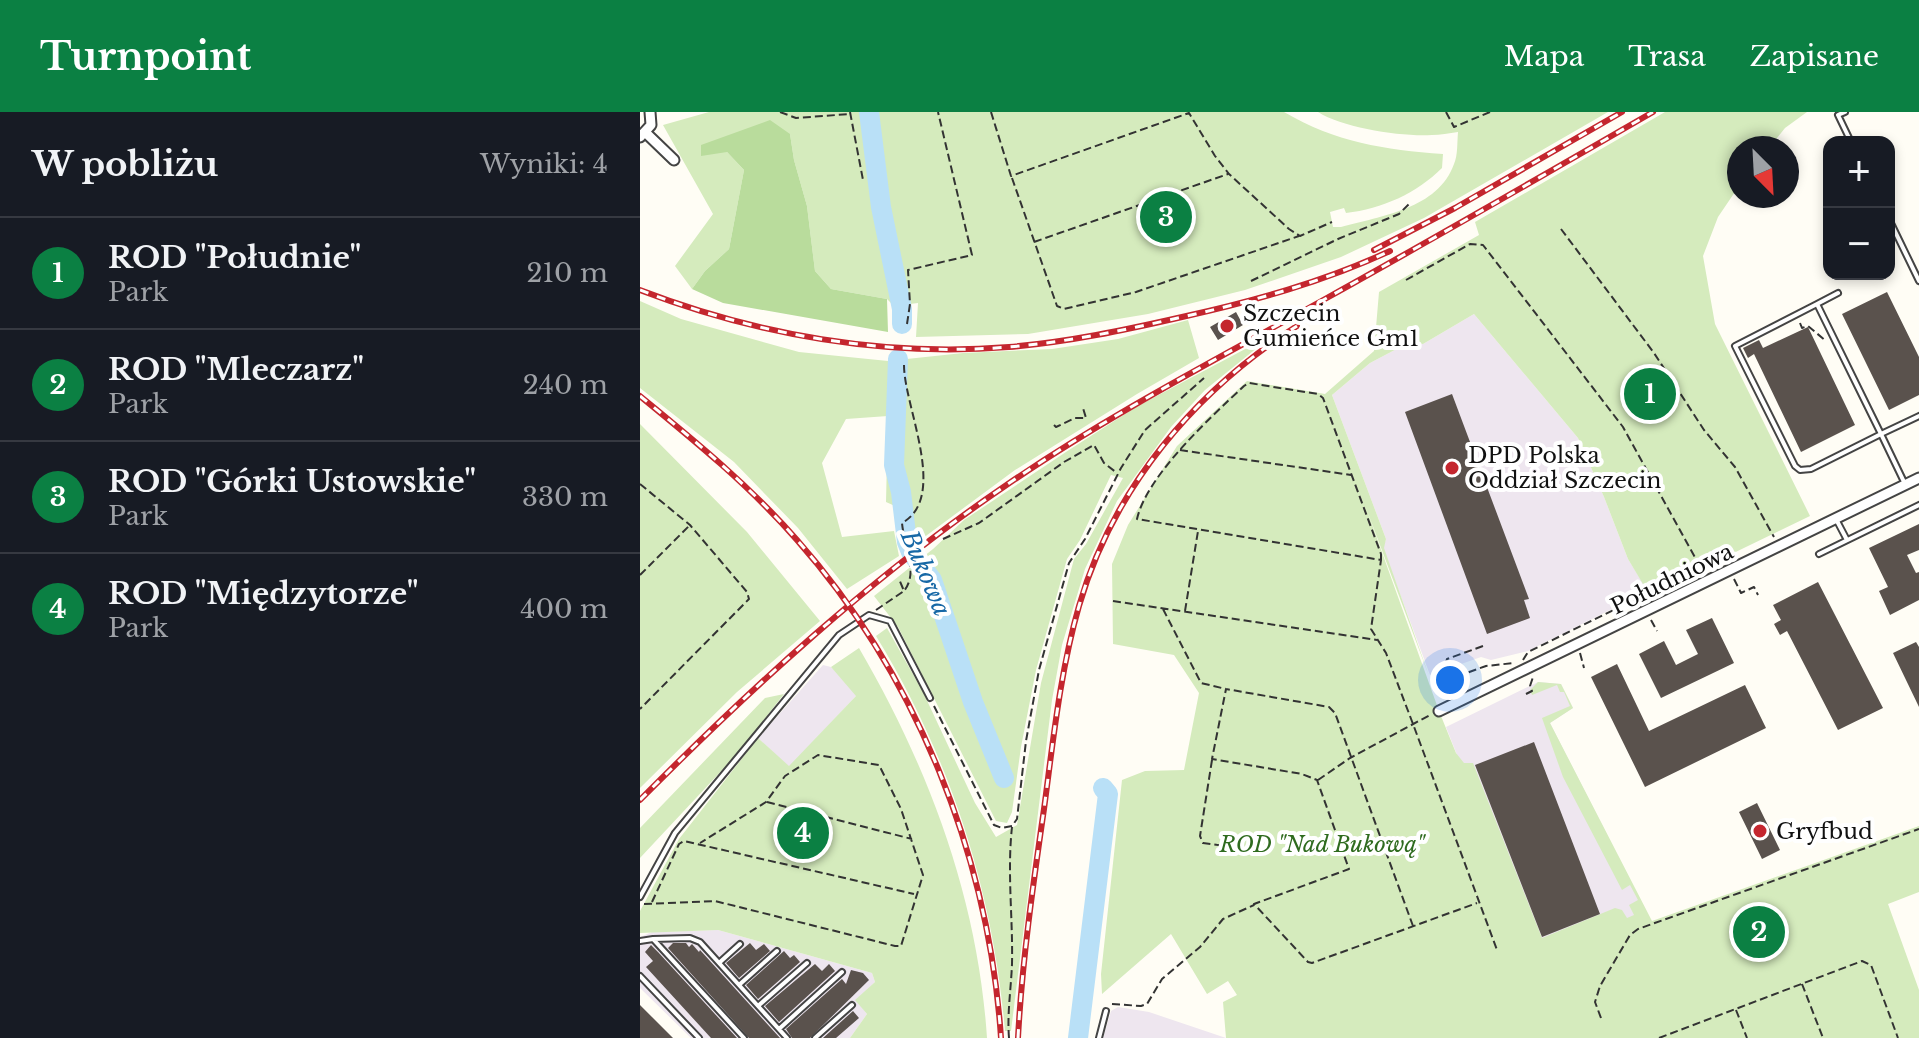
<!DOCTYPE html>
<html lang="pl">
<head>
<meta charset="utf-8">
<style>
  :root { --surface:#171b24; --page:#242831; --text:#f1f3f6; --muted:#9ea1a6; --line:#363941; --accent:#0b8043 }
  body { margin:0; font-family:"Libre Baskerville",serif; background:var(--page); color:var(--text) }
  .controls { position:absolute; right:24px; top:24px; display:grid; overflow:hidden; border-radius:16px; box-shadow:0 4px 12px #0003 }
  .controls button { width:72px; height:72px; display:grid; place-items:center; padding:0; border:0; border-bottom:2px solid var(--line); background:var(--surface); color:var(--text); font:40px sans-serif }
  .compass { position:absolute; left:1087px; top:24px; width:72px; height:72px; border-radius:50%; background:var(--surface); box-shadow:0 4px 12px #0003; rotate:156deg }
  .you { position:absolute; left:810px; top:568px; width:28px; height:28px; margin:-20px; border:6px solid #fff; border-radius:50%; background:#1a73e8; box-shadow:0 0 0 12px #1a73e833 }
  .badge { display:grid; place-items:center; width:52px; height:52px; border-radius:50%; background:var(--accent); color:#fff; font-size:26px; font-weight:700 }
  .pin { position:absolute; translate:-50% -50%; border:4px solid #fff; box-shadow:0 2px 8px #0006 }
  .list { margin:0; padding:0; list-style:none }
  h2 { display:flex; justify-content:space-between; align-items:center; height:104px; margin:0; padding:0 32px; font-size:34px }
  h2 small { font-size:26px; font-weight:400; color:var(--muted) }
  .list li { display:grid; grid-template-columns:52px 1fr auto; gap:24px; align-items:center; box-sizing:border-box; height:112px; padding:0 32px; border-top:2px solid var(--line) }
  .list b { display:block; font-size:30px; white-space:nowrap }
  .list p { margin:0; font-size:26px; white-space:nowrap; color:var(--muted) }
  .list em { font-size:26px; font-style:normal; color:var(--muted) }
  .map { position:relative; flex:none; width:1279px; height:926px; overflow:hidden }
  header { display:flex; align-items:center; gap:48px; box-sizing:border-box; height:112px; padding:0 40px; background:var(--accent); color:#fff }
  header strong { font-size:38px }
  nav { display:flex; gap:44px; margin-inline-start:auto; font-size:28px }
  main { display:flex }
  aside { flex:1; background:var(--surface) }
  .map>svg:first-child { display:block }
</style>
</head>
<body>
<header>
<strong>Turnpoint</strong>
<nav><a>Mapa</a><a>Trasa</a><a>Zapisane</a></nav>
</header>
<main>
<aside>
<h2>W pobliżu<small>Wyniki: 4</small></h2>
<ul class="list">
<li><span class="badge">1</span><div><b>ROD &quot;Południe&quot;</b><p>Park</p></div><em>210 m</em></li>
<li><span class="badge">2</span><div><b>ROD &quot;Mleczarz&quot;</b><p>Park</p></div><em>240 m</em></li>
<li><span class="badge">3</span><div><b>ROD &quot;Górki Ustowskie&quot;</b><p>Park</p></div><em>330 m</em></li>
<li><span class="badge">4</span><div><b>ROD &quot;Międzytorze&quot;</b><p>Park</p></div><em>400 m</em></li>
</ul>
</aside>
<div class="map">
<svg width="1279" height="926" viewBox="0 0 1279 926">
  <rect width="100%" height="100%" fill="#fffdf5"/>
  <!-- industrial -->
  <path fill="#eee6ef" d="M834,202L938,326L964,385L988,447L1008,479L888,539L851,548L841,545L790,563L743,436L746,427L692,283L730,251L768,231L783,232Z
    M183,553L191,555L217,583L149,655L118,626Z
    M898,570L921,572L933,596L910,611L1011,809L898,849L806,615Z
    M78,818L232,861L235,870L216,888L227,902L210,926H51L0,876V825L12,820Z
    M478,895L509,900L586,926H463L471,899Z"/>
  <!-- green -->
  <path fill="#d5ebbd" d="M69,0H644C695,30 745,38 803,42L802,56C777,81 742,97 706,101L704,96L690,100L693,115H701C741,104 798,97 814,52C818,43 817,31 818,20C809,21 800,23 792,23C762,25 703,16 678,0H968L784,106L701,145L605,178L508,202L388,222L276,225L278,191L254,194L247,187L191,177L175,159L167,94L154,48L150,22L87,40L104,58L89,137L65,159L52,177L35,154L73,102L23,13Z
    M1025,0H1167L1145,16L1129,36H1099V74L1078,105L1063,144L1075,212L1170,404L1009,482L988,447L964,385L938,326L834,202L783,232L768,231L730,251L692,283L746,427L744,436L789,564L725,393L799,599L816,641L824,651H833L902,826L975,796L982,798L987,806L994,803L989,793L998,788L990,773L982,778L923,665L902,606L930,594L924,580H920L917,573L892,583L890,578L898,570L921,572L933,596L910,611L1012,809L1279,714V780L1248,792L1279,878V926H586L583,890L597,883L588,869L567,882L531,822L462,882L461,862L482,668L505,659L544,658L559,581L534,543L473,532L472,452L488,413L537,334L607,269L685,282L734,239L739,180L839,123L835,110Z
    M0,189L41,207L159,240L248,249L323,241L412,237L478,227L548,208L559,246L497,282L375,358L275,432L264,398L246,390L248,304L206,307L182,351L202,425L254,419L259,444L207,477L158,416L94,350L0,276Z
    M624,227L623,231L565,278L531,315L477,389L445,457L422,533L412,588L371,919H365C353,778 310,645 236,524L247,516L283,580L335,691L356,725L377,713L401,571L434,447L446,432L483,366L471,363L440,428L427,447L396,558L381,635L372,700L367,711L356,709L258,515L234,484L293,437L324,408L429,338L496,295Z
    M0,312L107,420L180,509L97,580L0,676Z
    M219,536C289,656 338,787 347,926H210L227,902L215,888L235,870L232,861L78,818L0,821V799L39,727L118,626L149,654L216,584L191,555Z
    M144,582L99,640L0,746V716L125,586Z"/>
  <!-- forest -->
  <path fill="#b9dc9c" d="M130,8L150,22L154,48L167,94L175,159L191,177L247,187L248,220L83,191L52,177L65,159L89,137L104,58L87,40L61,44V33Z"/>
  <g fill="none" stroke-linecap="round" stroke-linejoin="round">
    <!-- river -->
    <path stroke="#b9e0f7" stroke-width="20" d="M229,0L241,95L262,197V212
      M258,247L254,353L261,380L267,430L271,440L292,468L333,590L364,666
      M438,926L468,682L463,676"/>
  </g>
  <!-- building -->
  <path fill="#5a524d" d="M1247,180L1279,245V283L1249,298L1202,202Z
    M596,200L603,213L578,228L570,215Z
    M1168,215L1215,313L1161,340L1114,242L1108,246L1103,236L1119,228L1123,236Z
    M812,282L889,487L884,488L890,506L847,522L765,300Z
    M1279,412V438L1267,443L1276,461L1279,460V488L1250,503L1239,479L1248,475L1229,436Z
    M1178,470L1243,596L1198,618L1147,519L1140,523L1134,512L1141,508L1133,493Z
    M1072,506L1094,551L1021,586L999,542L1024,529L1036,553L1058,542L1046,518Z
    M1276,530L1279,535V595L1253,541Z
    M977,552L1009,619L1105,573L1126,616L1005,675L951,565Z
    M894,630L960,802L902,825L835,653Z
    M1117,691L1140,738L1122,747L1099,700Z
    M33,831H46L49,835L52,832L59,840L60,838L140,926H109L28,836Z
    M110,831L116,838L124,832L130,839L99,866L86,851Z
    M11,833L18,840L97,926H71L6,855L13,849L5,840Z
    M144,839L150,846L154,843L160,850L118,887L106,873Z
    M175,852L182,859L189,852L195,859L139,910L125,894Z
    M211,858L223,861L229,868L170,926H152L146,917L202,867L206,872Z
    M0,893L33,926H0Z
    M213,899L219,906L196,926H183Z"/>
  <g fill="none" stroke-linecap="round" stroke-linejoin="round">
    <!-- service casing -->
    <g stroke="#444" stroke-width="8">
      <path id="service" d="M1205,0L1198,3L1211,30
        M1249,107L1279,169
        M1177,192L1198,181
        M1265,372L1241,322L1177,192L1095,234L1155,354L1160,358L1171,357L1241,322L1279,304
        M1197,409L1207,428
        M1179,442L1279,393
        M0,785L35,721L199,523L229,503L250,509L290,586
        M0,829L13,827
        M79,851L100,832
        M0,864L59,926
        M99,873L137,839
        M118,894L167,851
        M139,917L202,860
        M104,926L13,827L50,826L60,830L147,926
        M175,926L212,893
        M459,926L466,899"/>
    </g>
    <!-- minor casing -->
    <g stroke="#444" stroke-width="13">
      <path id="minor" d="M6,21L34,48
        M0,25L11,13L10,0
        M799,599L1279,366"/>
    </g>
    <!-- path -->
    <path stroke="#333" stroke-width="2" stroke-dasharray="8 4" stroke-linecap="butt" d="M140,0L156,6L210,2
      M210,0L223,68
      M351,0L371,64L549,1L575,44L589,62L649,117L660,124L692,110
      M806,0L814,15L850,0
      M372,66L417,194L424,197L496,180L659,124
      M921,117L1014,241L1064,318L1095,355L1134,425
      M394,130L588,62
      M766,168L830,132L843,133L983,315L1062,458
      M611,169L698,127L759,102L769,92
      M1160,211L1162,216L1168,214L1186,229
      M267,212L270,192L268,158L332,143L298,0
      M264,253C264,295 309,385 262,411C264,434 279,460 264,479
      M414,313L416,315L435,306H446L443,296
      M540,338L711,363
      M0,372L50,413L107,480L109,487L0,597
      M303,427L339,411L424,350L454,333L464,351L477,361
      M741,448V442L683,286L678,282L609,271L604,274C571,305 507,363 497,407L741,448L731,517L746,541L773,612L857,838
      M0,463L50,413
      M1094,467L1101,481L1114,475L1118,483
      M473,489L737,528
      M523,497L561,571L586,577
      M236,498L264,479L259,467
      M545,499L558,419
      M1011,508L1017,519
      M843,534L807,547L806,550L810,559L818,564L846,554L874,551
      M940,541L944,556
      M883,548L888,540L1006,482L1010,485
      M886,582L892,579L890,574L893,565
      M294,594L354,713L362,716L372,714L377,707L386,629L399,558L429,451L445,427L481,356L505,318L564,266
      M572,648L560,724L563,731L585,734
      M678,668L710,646L790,603
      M127,690L272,727
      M12,790L39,732L44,729L274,782
      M4,792L75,789L255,834H261L283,763L261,697L239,653L178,643L145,664L126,690L60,731
      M773,814L695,601L689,595L586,577L572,647L662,662L677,668L709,757L614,792L668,850L672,851L837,791
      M1162,872L1183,926
      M472,892L501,894L507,892L522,867L560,835L583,807L614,793
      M1096,898L1107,926
      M961,906L955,890L960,874L990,823L998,817L1279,717
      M369,926C367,902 371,877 372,852C373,806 367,761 372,715
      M1019,926L1222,849L1231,853L1258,926"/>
    <!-- service -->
    <use href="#service" stroke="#fff" stroke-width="4"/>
    <!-- minor -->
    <use href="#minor" stroke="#fff" stroke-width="9"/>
    <!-- rail casing -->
    <g stroke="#c4262e" stroke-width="6">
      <path id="rail" d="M734,138L815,96L982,0
        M0,178C117,223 244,245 369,235C428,230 485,218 542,205C614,189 683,170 750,139
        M0,284C55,329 110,374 157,428C277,564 349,745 361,926
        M0,688C112,575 233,464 365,374C467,304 577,247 685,187C795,126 904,63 1013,0
        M378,926C382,850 393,773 404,697C413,630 420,560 439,494C473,376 555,279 657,214"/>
    </g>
    <!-- rail -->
    <use href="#rail" stroke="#fff" stroke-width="3" stroke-dasharray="9" stroke-linecap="butt"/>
  </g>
  <!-- markers -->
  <g fill="#c4262e" stroke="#fff" stroke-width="3">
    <circle cx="587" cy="214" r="8"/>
    <circle cx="812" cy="356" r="8"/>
    <circle cx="1120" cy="719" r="8"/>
  </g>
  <g text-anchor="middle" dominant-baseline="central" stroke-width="8" stroke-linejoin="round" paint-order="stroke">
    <!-- poi labels -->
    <g font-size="22" fill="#111" stroke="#fff" text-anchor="start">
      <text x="603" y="201">Szczecin<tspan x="603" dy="25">Gumieńce Gm1</tspan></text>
      <text x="828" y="343">DPD Polska<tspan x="828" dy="25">Oddział Szczecin</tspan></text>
      <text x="1136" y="719">Gryfbud</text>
    </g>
    <!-- street labels -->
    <g font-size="22" fill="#111" stroke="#fff">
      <text transform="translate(1032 467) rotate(-26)">Południowa</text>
    </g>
    <!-- park labels -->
    <g font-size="22" font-style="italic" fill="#2f6b1f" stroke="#fff">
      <text x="682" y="732">ROD "Nad Bukową"</text>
    </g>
    <!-- water labels -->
    <g font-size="24" font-style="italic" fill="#1768a6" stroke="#fff">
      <text transform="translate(286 461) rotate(67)">Bukowa</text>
    </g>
  </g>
</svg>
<div class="controls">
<button>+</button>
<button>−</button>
</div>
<svg class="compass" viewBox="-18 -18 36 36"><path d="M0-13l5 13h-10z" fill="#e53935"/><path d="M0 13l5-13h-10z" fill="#9ea1a6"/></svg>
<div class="you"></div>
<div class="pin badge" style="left:1010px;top:282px">1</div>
<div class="pin badge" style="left:1119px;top:820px">2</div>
<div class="pin badge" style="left:526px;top:105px">3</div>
<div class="pin badge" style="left:163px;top:721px">4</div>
</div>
</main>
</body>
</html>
